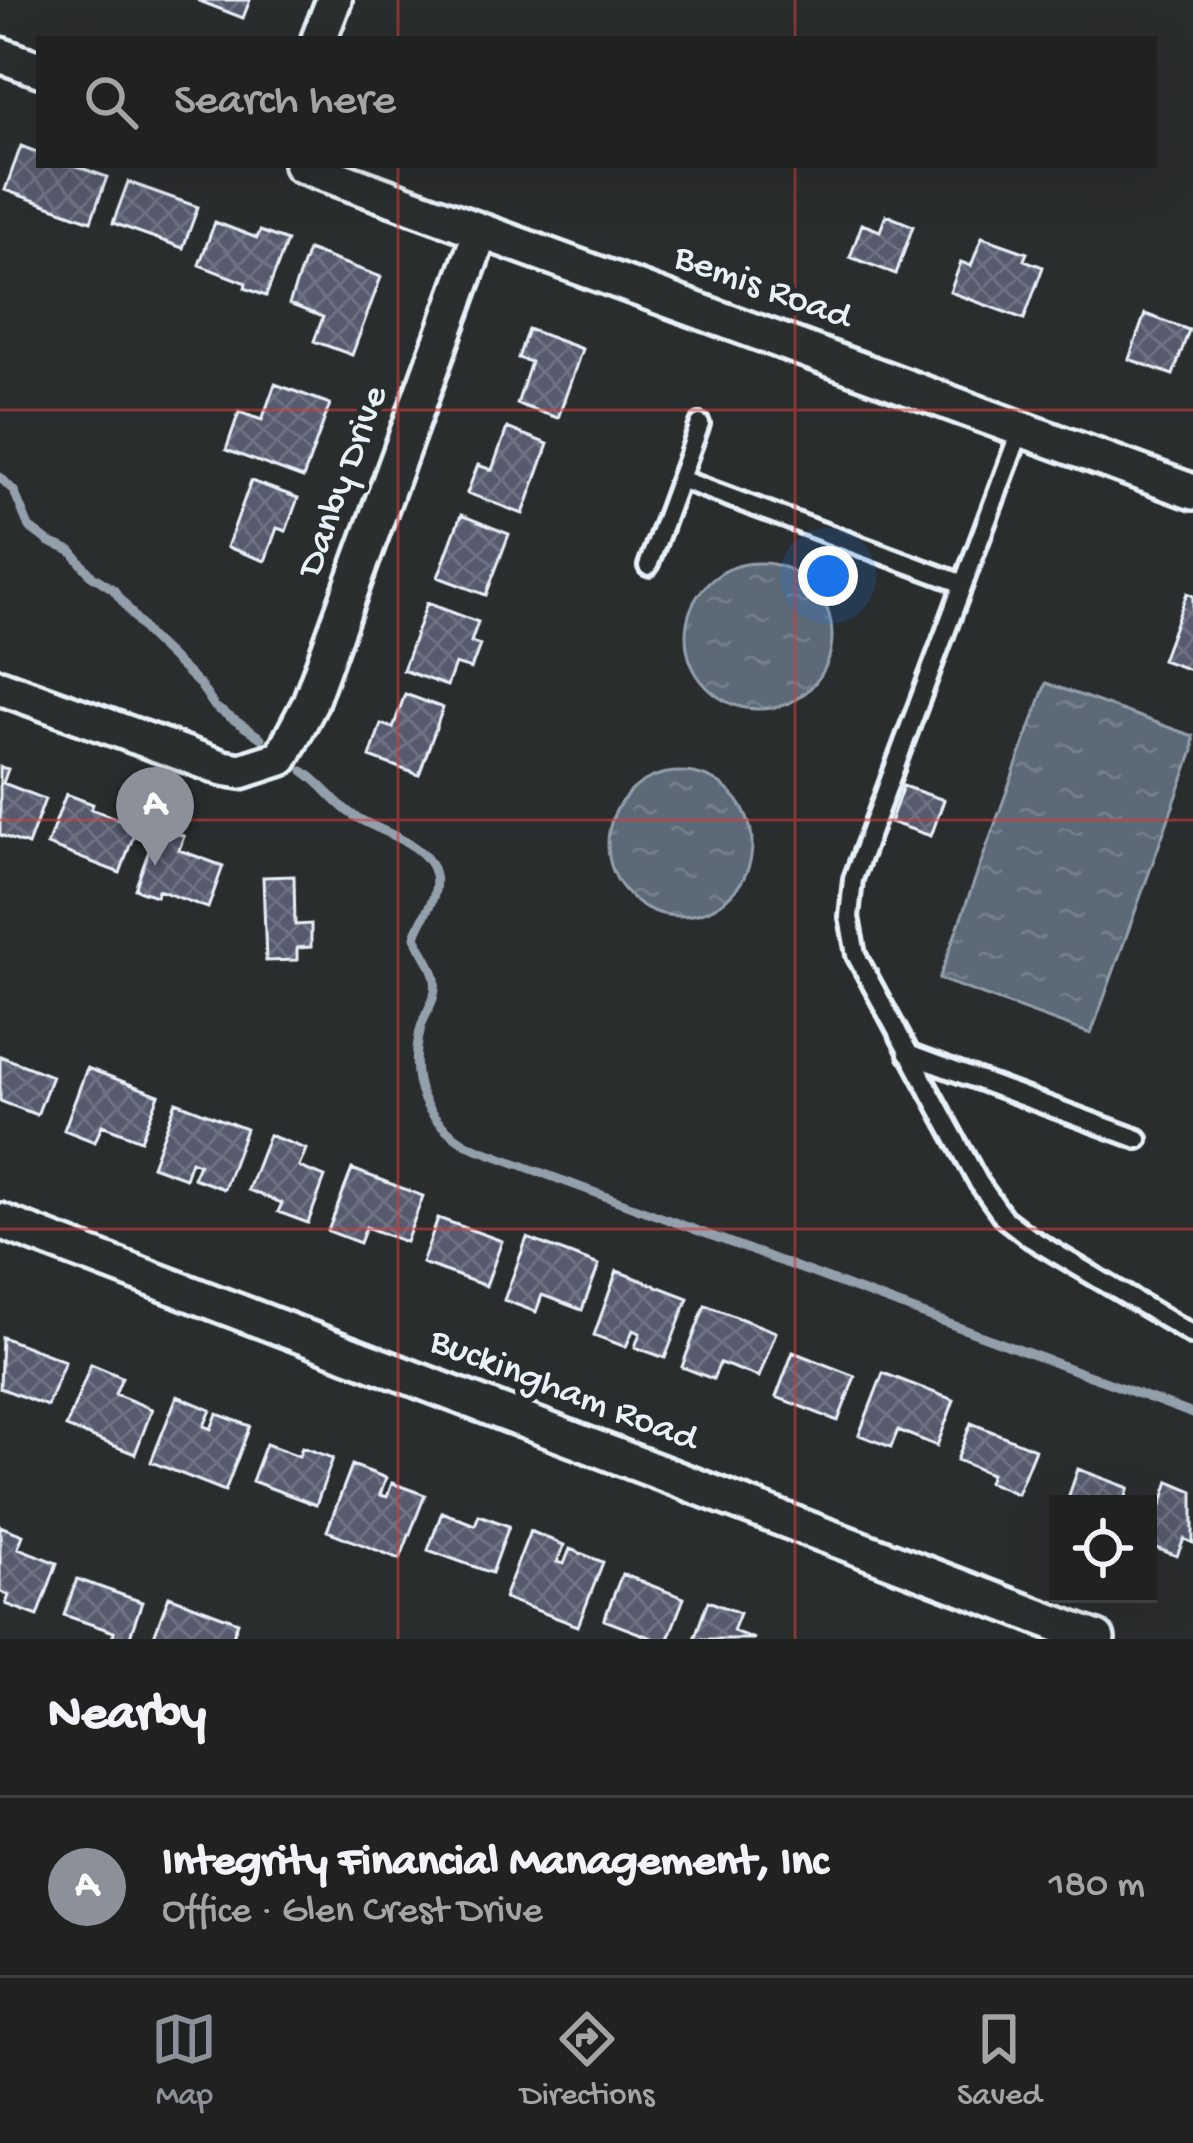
<!DOCTYPE html>
<html lang="en">
<head>
<meta charset="utf-8">
<style>
  :root { --surface:#202222; --page:#2d2f2f; --text:#f1f3f6; --muted:#a2a4a5; --line:#3d3f40; --accent:#8c9099 }
  body { margin:0; font-family:"Gochi Hand",sans-serif; background:var(--page); color:var(--text) }
  .controls { position:absolute; right:36px; bottom:36px; display:grid; overflow:hidden; border-radius:0px; box-shadow:0 12px 48px #0002 }
  .controls button { width:108px; height:108px; display:grid; place-items:center; padding:0; border:0; border-bottom:3px solid var(--line); background:var(--surface); color:var(--text); font:60px sans-serif }
  .you { position:absolute; left:828px; top:576px; width:42px; height:42px; margin:-30px; border:9px solid #fff; border-radius:50%; background:#1a73e8; box-shadow:0 0 0 18px #1a73e833 }
  .badge { display:grid; place-items:center; width:78px; height:78px; border-radius:50%; background:var(--accent); color:#fff; font-size:39px; font-weight:700 }
  .pin { position:absolute; translate:-50% -99px; filter:drop-shadow(0 3px 6px #0008) }
  .pin::after { content:''; position:absolute; top:63px; width:42px; height:36px; background:inherit; clip-path:polygon(0 0,100% 0,50% 100%) }
  .list { margin:0; padding:0; list-style:none }
  h2 { display:flex; justify-content:space-between; align-items:center; height:156px; margin:0; padding:0 48px; font-size:51px }
  h2 small { font-size:39px; font-weight:400; color:var(--muted) }
  .list li { display:grid; grid-template-columns:78px 1fr auto; gap:36px; align-items:center; box-sizing:border-box; height:180px; padding:0 48px; border-top:3px solid var(--line) }
  .list b { display:block; font-size:45px; white-space:nowrap }
  .list p { margin:0; font-size:39px; white-space:nowrap; color:var(--muted) }
  .list em { font-size:39px; font-style:normal; color:var(--muted) }
  .icon { flex:none; width:66px; height:66px; fill:none; stroke:currentColor; stroke-width:2; stroke-linecap:round; stroke-linejoin:round }
  .map { position:relative; flex:none; width:1193px; height:1639px; overflow:hidden }
  .search { position:absolute; background:var(--surface); box-shadow:0 12px 48px #0002; left:36px; right:36px; top:36px; height:132px; display:flex; align-items:center; gap:30px; box-sizing:border-box; padding:0 42px; border-radius:0px; color:var(--muted); font-size:45px }
  .sheet { height:336px; background:var(--surface) }
  nav { display:flex; justify-content:space-around; align-items:center; box-sizing:border-box; height:168px; border-top:3px solid var(--line); background:var(--surface); font-size:33px; color:var(--muted) }
  nav a { display:grid; justify-items:center; gap:6px }
  nav .on { color:var(--accent) }
  .map>svg:first-child { display:block }
</style>
</head>
<body>
<div class="map">
<svg width="1193" height="1639" viewBox="0 0 1193 1639">
  <defs>
    <pattern id="water-ripples" width="26" height="14" patternUnits="userSpaceOnUse" patternTransform="scale(3)"><rect width="26" height="14" fill="#5b6977"/><path d="M2 4q2-2 4 0t4 0M15 11q2-2 4 0t4 0" fill="none" stroke="#737f8b"/></pattern>
    <pattern id="building-cross-hatch" width="8" height="8" patternUnits="userSpaceOnUse" patternTransform="scale(3)"><rect width="8" height="8" fill="#565a6c"/><path d="M0 0l8 8M0 8l8-8" fill="none" stroke="#6e7282"/></pattern>
  </defs>
  <rect width="100%" height="100%" fill="#2a2d2e"/>
  <filter id="ink" filterUnits="userSpaceOnUse"><feTurbulence type="fractalNoise" baseFrequency=".00833" numOctaves="2"/><feDisplacementMap in="SourceGraphic" scale="24" xChannelSelector="R" yChannelSelector="G"/><feConvolveMatrix kernelMatrix="1 2 1 2 8 2 1 2 1" color-interpolation-filters="sRGB"/></filter>
  <g filter="url(#ink)">
    <!-- water -->
    <path fill="url(#water-ripples)" stroke="#939fab" stroke-width="3" d="M686 636a73 73 0 1 1 146 0a73 73 0 1 1-146 0Z
      M1046,683L1193,736V751L1091,1034L939,979Z
      M608 844a72 72 0 1 1 144 0a72 72 0 1 1-144 0Z"/>
    <g fill="none" stroke-linecap="round" stroke-linejoin="round">
      <!-- stream -->
      <path stroke="#939fab" stroke-width="9" d="M0,477L14,491L29,527L49,542L71,551L91,575L113,589L149,636L200,685L215,707L261,738
        M303,771C322,783 334,803 353,815C377,832 429,842 435,875C440,898 421,916 415,937C421,950 433,965 435,979C438,1000 424,1012 420,1031C408,1085 425,1122 472,1147L1193,1414"/>
    </g>
    <!-- building -->
    <path fill="url(#building-cross-hatch)" stroke="#e8f1f8" stroke-width="3" d="M197,0H250L243,18Z
      M21,146L39,153V165H73L107,177L91,221L5,190Z
      M128,182L198,207L183,248L113,223Z
      M886,215L913,226L896,274L850,257L862,224L880,231Z
      M215,222L257,238L260,231L287,241L266,296L245,288L246,283L199,265Z
      M982,237L1027,253L1024,260L1043,267L1024,319L950,292L961,262L971,266Z
      M308,250L381,277L352,355L314,341L323,317L289,304Z
      M1145,314L1189,330L1173,375L1129,359Z
      M528,329L582,349L558,418L517,404L531,362L518,358Z
      M275,384L330,404L303,478L226,450L239,412L262,420Z
      M507,428L548,444L523,514L467,493L478,465L492,470Z
      M251,481L298,498L286,531L277,528L265,561L227,547Z
      M461,515L509,534L486,595L438,577Z
      M1187,593L1193,596V671L1162,660Z
      M427,603L478,622L471,642L480,645L471,669L455,664L447,686L403,670Z
      M405,694L443,708L419,775L370,757L381,724L393,728Z
      M0,767L8,769L3,783L45,799L28,845L0,835Z
      M903,786L944,800L931,836L890,822Z
      M66,794L93,804L91,809L137,826L120,873L47,845Z
      M158,826L184,836L179,850L223,866L208,908L158,890L156,896L135,889Z
      M294,876L295,925L311,924V947L297,948V960L266,961L263,877Z
      M0,1056L52,1076L37,1115L0,1101Z
      M87,1068L159,1095L141,1140L102,1125L95,1142L64,1130Z
      M176,1102L246,1129L224,1189L193,1178L199,1164L191,1161L185,1178L152,1166Z
      M269,1135L306,1149L299,1167L325,1177L308,1223L278,1212L282,1203L248,1190Z
      M352,1169L423,1196L406,1242L366,1227L360,1243L328,1231Z
      M438,1218L502,1241L486,1286L422,1263Z
      M527,1238L599,1265L582,1310L542,1295L536,1312L504,1300Z
      M617,1271L688,1298L665,1358L635,1347L640,1333L633,1330L626,1347L594,1335Z
      M705,1305L776,1332L759,1377L720,1363L713,1379L682,1367Z
      M2,1337L65,1361L47,1406L0,1388Z
      M793,1352L855,1376L838,1421L776,1397Z
      M91,1364L122,1377L115,1394L152,1409L135,1454L66,1427Z
      M883,1373L954,1400L937,1446L898,1430L891,1447L859,1435Z
      M177,1396L211,1410L204,1426L211,1429L217,1414L250,1426L225,1491L151,1462Z
      M971,1423L1035,1449L1017,1494L988,1482L991,1474L957,1460Z
      M266,1444L299,1456L302,1447L333,1458L316,1505L252,1481Z
      M352,1465L386,1478L380,1495L387,1497L392,1483L425,1495L400,1559L327,1531Z
      M1078,1469L1129,1488L1123,1504H1066Z
      M1169,1481L1193,1491V1543L1184,1539L1177,1556L1148,1545Z
      M442,1512L475,1525L479,1515L509,1526L492,1573L428,1550Z
      M0,1526L23,1535L18,1548L57,1563L38,1616L6,1604L9,1595L0,1592Z
      M530,1531L564,1545L557,1562L564,1564L570,1549L603,1562L578,1626L504,1598Z
      M622,1574L684,1598L668,1639H654L604,1620Z
      M77,1579L142,1602L129,1639H112L114,1632L64,1615Z
      M169,1596L238,1622L232,1639H153Z
      M708,1601L740,1613L733,1631L754,1639H694Z"/>
    <g fill="none" stroke-linecap="round" stroke-linejoin="round">
      <!-- service casing -->
      <g stroke="#e8f1f8" stroke-width="26">
        <path id="service" d="M1021,429L853,879L849,917L856,955L979,1183L1004,1218L1030,1238L1193,1335
          M680,479L963,584
          M648,566L700,424
          M908,1054L1138,1139"/>
      </g>
      <!-- minor casing -->
      <g stroke="#e8f1f8" stroke-width="42">
        <path id="minor" d="M319,39L334,0
          M0,55L39,69
          M301,165L1193,492
          M0,687L223,768L241,771L281,758L309,705L481,231
          M0,1221L1097,1639"/>
      </g>
      <!-- service -->
      <use href="#service" stroke="#2a2d2e" stroke-width="16"/>
      <!-- minor -->
      <use href="#minor" stroke="#2a2d2e" stroke-width="33"/>
    </g>
  </g>
  <!-- grid -->
  <path fill="none" stroke="#d83c3d" stroke-width="3" stroke-opacity="0.55" d="M398,0V39M795,0V39M398,165V1639M795,165V1639M0,410H1193M0,820H1193M0,1229H1193"/>
  <g text-anchor="middle" dominant-baseline="central" stroke-width="10" stroke-linejoin="round" paint-order="stroke">
    <!-- street labels -->
    <g font-size="39" fill="#e8f1f8" stroke="#2a2d2e">
      <text transform="translate(762 289) rotate(20)">Bemis Road</text>
      <text transform="translate(345 482) rotate(-70)">Danby Drive</text>
      <text transform="translate(563 1392) rotate(21)">Buckingham Road</text>
    </g>
  </g>
</svg>
<div class="controls">
<button><svg class="icon" aria-label="locate" viewBox="0 0 24 24"><circle cx="12" cy="12" r="6"/><path d="M12 2v4M12 18v4M2 12h4M18 12h4"/></svg></button>
</div>
<div class="you"></div>
<div class="pin badge" style="left:155px;top:866px">A</div>
<div class="search"><svg class="icon" aria-label="search" viewBox="0 0 24 24"><circle cx="10" cy="10" r="6"/><path d="M15 15l6 6"/></svg>Search here</div>
</div>
<section class="sheet">
<h2>Nearby<small></small></h2>
<ul class="list">
<li><span class="badge">A</span><div><b>Integrity Financial Management, Inc</b><p>Office · Glen Crest Drive</p></div><em>180 m</em></li>
</ul>
</section>
<nav>
<a class="on"><svg class="icon" aria-label="map" viewBox="0 0 24 24"><path d="M3 6l6-2 6 2 6-2v14l-6 2-6-2-6 2zM9 4v14M15 6v14"/></svg>Map</a>
<a><svg class="icon" aria-label="directions" viewBox="0 0 24 24"><path d="M12 3l9 9-9 9-9-9zM9 14v-3h6M13 9l2 2-2 2"/></svg>Directions</a>
<a><svg class="icon" aria-label="saved" viewBox="0 0 24 24"><path d="M7 4h10v16l-5-4-5 4z"/></svg>Saved</a>
</nav>
</body>
</html>
